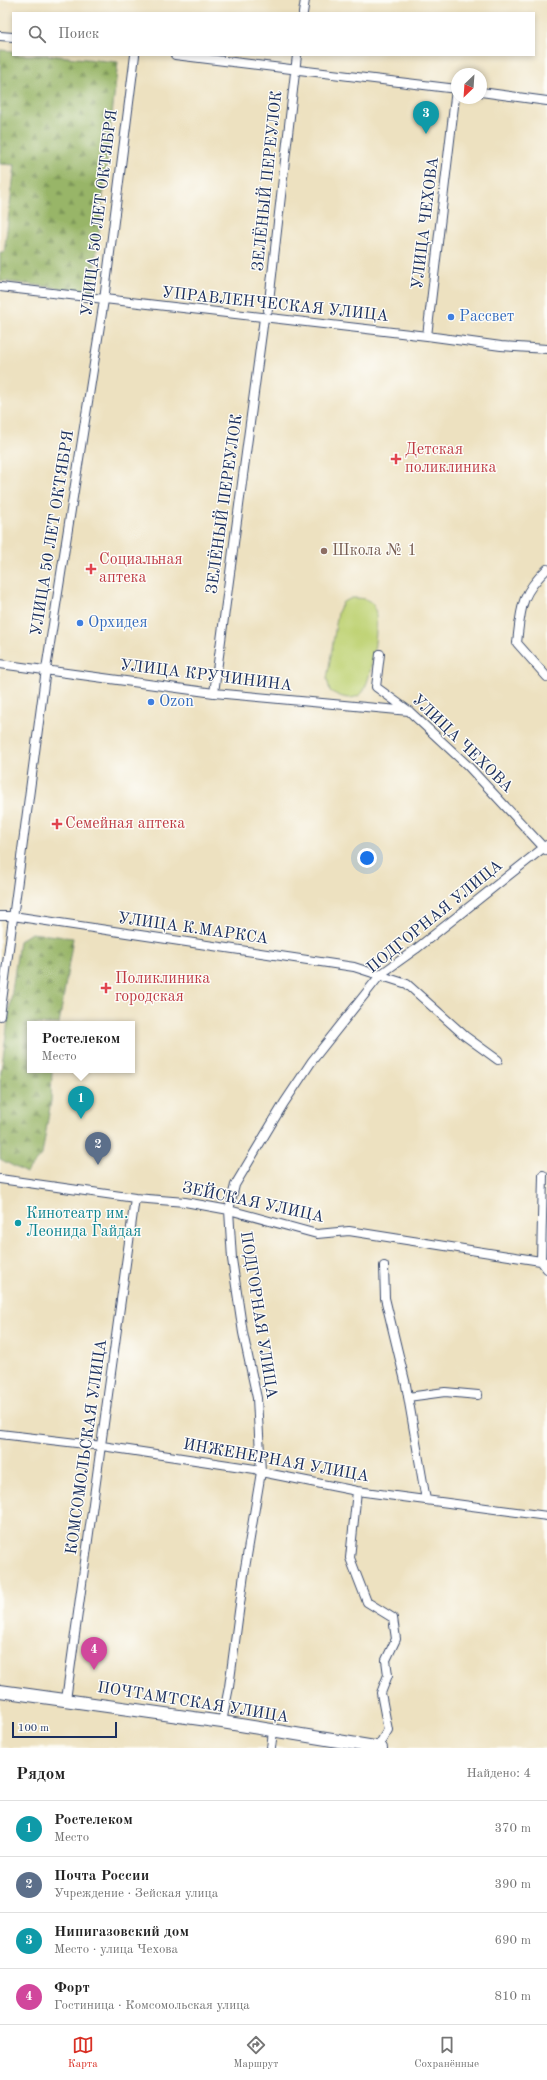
<!DOCTYPE html>
<html lang="ru">
<head>
<meta charset="utf-8">
<style>
  :root { --surface:#fff; --page:#f2f2f2; --text:#222; --muted:#767676; --line:#e0e0e0; --accent:#d93025 }
  body { margin:0; font-family:"Old Standard TT",serif; background:var(--page); color:var(--text) }
  .compass { position:absolute; left:451px; top:68px; width:36px; height:36px; border-radius:50%; background:var(--surface); box-shadow:0 2px 6px #0003; rotate:205deg }
  .scale { position:absolute; left:12px; bottom:10px; width:105px; box-sizing:border-box; padding-left:4px; border:2px solid #1b2f5e; border-top:0; font-size:11px; line-height:14px; white-space:nowrap; color:#1b2f5e; -webkit-text-stroke:3px #fdfcf7; paint-order:stroke }
  .you { position:absolute; left:367px; top:858px; width:14px; height:14px; margin:-10px; border:3px solid #fff; border-radius:50%; background:#1a73e8; box-shadow:0 0 0 6px #1a73e833 }
  .badge { display:grid; place-items:center; width:26px; height:26px; border-radius:50%; background:var(--accent); color:#fff; font-size:13px; font-weight:700 }
  .pin { position:absolute; translate:-50% -33px; filter:drop-shadow(0 1px 2px #0008) }
  .pin::after { content:''; position:absolute; top:21px; width:14px; height:12px; background:inherit; clip-path:polygon(0 0,100% 0,50% 100%) }
  .popup { position:absolute; left:27px; top:1021px; width:108px; height:52px; box-sizing:border-box; display:grid; place-content:center; border-radius:0px; background:var(--surface); filter:drop-shadow(0 1px 3px #0005); font-size:13px; white-space:nowrap; color:var(--muted) }
  .popup b { font-size:15px; color:var(--text) }
  .popup::after { content:''; position:absolute; left:50%; top:100%; margin-left:-8px; border:8px solid transparent; border-top-color:var(--surface) }
  .list { margin:0; padding:0; list-style:none }
  h2 { display:flex; justify-content:space-between; align-items:center; height:52px; margin:0; padding:0 16px; font-size:17px }
  h2 small { font-size:13px; font-weight:400; color:var(--muted) }
  .list li { display:grid; grid-template-columns:26px 1fr auto; gap:12px; align-items:center; box-sizing:border-box; height:56px; padding:0 16px; border-top:1px solid var(--line) }
  .list b { display:block; font-size:15px; white-space:nowrap }
  .list p { margin:0; font-size:13px; white-space:nowrap; color:var(--muted) }
  .list em { font-size:13px; font-style:normal; color:var(--muted) }
  .icon { flex:none; width:22px; height:22px; fill:none; stroke:currentColor; stroke-width:2; stroke-linecap:round; stroke-linejoin:round }
  .map { position:relative; flex:none; width:547px; height:1748px; overflow:hidden }
  .search { position:absolute; background:var(--surface); box-shadow:0 2px 6px #0003; left:12px; right:12px; top:12px; height:44px; display:flex; align-items:center; gap:10px; box-sizing:border-box; padding:0 14px; border-radius:0px; color:var(--muted); font-size:15px }
  .sheet { height:276px; background:var(--surface) }
  nav { display:flex; justify-content:space-around; align-items:center; box-sizing:border-box; height:56px; border-top:1px solid var(--line); background:var(--surface); font-size:11px; color:var(--muted) }
  nav a { display:grid; justify-items:center; gap:2px }
  nav .on { color:var(--accent) }
  .map>svg:first-child { display:block }
</style>
</head>
<body>
<div class="map">
<svg width="547" height="1748" viewBox="0 0 547 1748">
  <defs>
    <pattern id="forest-firs" width="22" height="20" patternUnits="userSpaceOnUse"><rect width="22" height="20" fill="#98b567"/><path d="M5 1l3.5 6h-7zM16 11l3.5 6h-7z" fill="#7b9458"/></pattern>
  </defs>
  <rect width="100%" height="100%" fill="#fdfcf7"/>
  <filter id="ink" filterUnits="userSpaceOnUse"><feTurbulence type="fractalNoise" baseFrequency=".025" numOctaves="2"/><feDisplacementMap in="SourceGraphic" scale="8" xChannelSelector="R" yChannelSelector="G"/><feConvolveMatrix kernelMatrix="1 2 1 2 8 2 1 2 1" color-interpolation-filters="sRGB"/></filter>
  <filter id="wash" filterUnits="userSpaceOnUse"><feTurbulence type="fractalNoise" baseFrequency=".012" numOctaves="4" result="noise"/><feDisplacementMap in="SourceGraphic" scale="16" xChannelSelector="R" yChannelSelector="G"/><feGaussianBlur stdDeviation="0.9" result="paint"/><feColorMatrix in="noise" values="0 0 0 0 0 0 0 0 0 0 0 0 0 0 0 0 0 1.4 0 .05"/><feComposite in="paint" operator="in"/></filter>
  <g filter="url(#wash)">
    <rect width="100%" height="100%" fill="#ede1c0"/>
    <!-- green -->
    <path fill="#c0d376" stroke="#6e816a" d="M352,598C360,598 369,598 374,606C381,617 371,684 362,693C352,702 340,697 330,691L327,679L338,612L343,602Z"/>
    <!-- forest -->
    <path fill="url(#forest-firs)" stroke="#5a7262" d="M0,50L13,51V55H47L118,62L92,292L0,281V253H4L15,165L0,164Z
      M31,933L73,938L59,1024H30V1070H52L51,1101L42,1155L26,1173L0,1159V1079L19,941Z"/>
  </g>
  <g filter="url(#ink)">
    <g fill="none" stroke-linecap="round" stroke-linejoin="round">
      <!-- street casing -->
      <g stroke="#3a4a6d" stroke-width="10">
        <path id="street" d="M303,13L305,0
          M0,36L13,37
          M175,55L457,89
          M481,92L547,101
          M0,287L427,336L501,346L547,349
          M268,310L297,55
          M427,336L456,89
          M547,569C520,595 521,608 517,643L547,677
          M380,654L376,687L409,711L467,765L546,850
          M0,664L214,693L409,711
          M214,693L264,318
          M0,916H13L354,967L407,984L465,1036L498,1060
          M0,1016L46,669L104,300L135,55
          M543,1175L541,1261L547,1269
          M0,1179L135,1198L185,1202L229,1210L317,1234L349,1231L547,1262
          M384,1266L385,1298L406,1385L426,1500
          M408,1397L445,1392L478,1395
          M0,1434L102,1446L255,1469L261,1472L357,1491L547,1516
          M357,1491L350,1558L367,1602L393,1618L396,1639L386,1660L388,1675L381,1693L388,1730L377,1748
          M66,1700L135,1198
          M222,1722L229,1687L244,1574L261,1472L257,1398L243,1333L232,1259L229,1210L235,1185L284,1103L312,1061L381,974L416,949L547,845
          M271,1748L273,1731"/>
      </g>
      <!-- secondary casing -->
      <g stroke="#3a4a6d" stroke-width="14">
        <path id="secondary" d="M0,1691L222,1722L381,1748"/>
      </g>
      <!-- street -->
      <use href="#street" stroke="#fff" stroke-width="8"/>
      <!-- secondary -->
      <use href="#secondary" stroke="#fff" stroke-width="12"/>
    </g>
  </g>
  <!-- markers -->
  <g fill="#3f7fe0" stroke="#fdfcf7" stroke-width="1.5">
    <circle cx="451" cy="317" r="4"/>
    <circle cx="80" cy="623" r="4"/>
    <circle cx="151" cy="702" r="4"/>
  </g>
  <g fill="#e0444e" stroke="#fdfcf7" stroke-width="1.5">
    <path d="M394 453h4v4h4v4h-4v4h-4v-4h-4v-4h4z"/>
    <path d="M89 563h4v4h4v4h-4v4h-4v-4h-4v-4h4z"/>
    <path d="M55 818h4v4h4v4h-4v4h-4v-4h-4v-4h4z"/>
    <path d="M104 982h4v4h4v4h-4v4h-4v-4h-4v-4h4z"/>
  </g>
  <circle fill="#8d6e63" stroke="#fdfcf7" stroke-width="1.5" cx="324" cy="551" r="4"/>
  <circle fill="#0f9aa8" stroke="#fdfcf7" stroke-width="1.5" cx="18" cy="1223" r="4"/>
  <g text-anchor="middle" dominant-baseline="central" stroke-width="3" stroke-linejoin="round" paint-order="stroke">
    <!-- street labels -->
    <g font-size="16" fill="#1b2f5e" stroke="#fdfcf7">
      <text transform="translate(268 181) rotate(-84)">ЗЕЛЁНЫЙ ПЕРЕУЛОК</text>
      <text transform="translate(100 213) rotate(-83)">УЛИЦА 50 ЛЕТ ОКТЯБРЯ</text>
      <text transform="translate(426 223) rotate(-83)">УЛИЦА ЧЕХОВА</text>
      <text transform="translate(275 305) rotate(6)">УПРАВЛЕНЧЕСКАЯ УЛИЦА</text>
      <text transform="translate(225 504) rotate(-82)">ЗЕЛЁНЫЙ ПЕРЕУЛОК</text>
      <text transform="translate(53 533) rotate(-81)">УЛИЦА 50 ЛЕТ ОКТЯБРЯ</text>
      <text transform="translate(206 676) rotate(7)">УЛИЦА КРУЧИНИНА</text>
      <text transform="translate(462 744) rotate(44)">УЛИЦА ЧЕХОВА</text>
      <text transform="translate(435 917) rotate(-39)">ПОДГОРНАЯ УЛИЦА</text>
      <text transform="translate(193 929) rotate(8)">УЛИЦА К.МАРКСА</text>
      <text transform="translate(253 1203) rotate(12)">ЗЕЙСКАЯ УЛИЦА</text>
      <text transform="translate(258 1315) rotate(81)">ПОДГОРНАЯ УЛИЦА</text>
      <text transform="translate(87 1447) rotate(-82)">КОМСОМОЛЬСКАЯ УЛИЦА</text>
      <text transform="translate(276 1461) rotate(10)">ИНЖЕНЕРНАЯ УЛИЦА</text>
      <text transform="translate(193 1703) rotate(9)">ПОЧТАМТСКАЯ УЛИЦА</text>
    </g>
    <!-- shop labels -->
    <g font-size="16" fill="#366cbe" stroke="#fdfcf7" text-anchor="start">
      <text x="459" y="317">Рассвет</text>
      <text x="88" y="623">Орхидея</text>
      <text x="159" y="702">Ozon</text>
    </g>
    <!-- health labels -->
    <g font-size="16" fill="#be3a42" stroke="#fdfcf7" text-anchor="start">
      <text x="405" y="450">Детская<tspan x="405" dy="18">поликлиника</tspan></text>
      <text x="99" y="560">Социальная<tspan x="99" dy="18">аптека</tspan></text>
      <text x="65" y="824">Семейная аптека</text>
      <text x="115" y="979">Поликлиника<tspan x="115" dy="18">городская</tspan></text>
    </g>
    <!-- education labels -->
    <g font-size="16" fill="#785e54" stroke="#fdfcf7" text-anchor="start">
      <text x="332" y="551">Школа № 1</text>
    </g>
    <!-- culture labels -->
    <g font-size="16" fill="#0d838f" stroke="#fdfcf7" text-anchor="start">
      <text x="26" y="1214">Кинотеатр им.<tspan x="26" dy="18">Леонида Гайдая</tspan></text>
    </g>
  </g>
</svg>
<svg class="compass" viewBox="-18 -18 36 36"><path d="M0-13l5 13h-10z" fill="#e53935"/><path d="M0 13l5-13h-10z" fill="#767676"/></svg>
<div class="scale">100 m</div>
<div class="you"></div>
<div class="pin badge" style="left:81px;top:1119px;background:#0f9aa8">1</div>
<div class="popup"><b>Ростелеком</b>Место</div>
<div class="pin badge" style="left:98px;top:1165px;background:#5c6f8a">2</div>
<div class="pin badge" style="left:426px;top:134px;background:#0f9aa8">3</div>
<div class="pin badge" style="left:94px;top:1670px;background:#d1479c">4</div>
<div class="search"><svg class="icon" aria-label="search" viewBox="0 0 24 24"><circle cx="10" cy="10" r="6"/><path d="M15 15l6 6"/></svg>Поиск</div>
</div>
<section class="sheet">
<h2>Рядом<small>Найдено: 4</small></h2>
<ul class="list">
<li><span class="badge" style="background:#0f9aa8">1</span><div><b>Ростелеком</b><p>Место</p></div><em>370 m</em></li>
<li><span class="badge" style="background:#5c6f8a">2</span><div><b>Почта России</b><p>Учреждение · Зейская улица</p></div><em>390 m</em></li>
<li><span class="badge" style="background:#0f9aa8">3</span><div><b>Нипигазовский дом</b><p>Место · улица Чехова</p></div><em>690 m</em></li>
<li><span class="badge" style="background:#d1479c">4</span><div><b>Форт</b><p>Гостиница · Комсомольская улица</p></div><em>810 m</em></li>
</ul>
</section>
<nav>
<a class="on"><svg class="icon" aria-label="map" viewBox="0 0 24 24"><path d="M3 6l6-2 6 2 6-2v14l-6 2-6-2-6 2zM9 4v14M15 6v14"/></svg>Карта</a>
<a><svg class="icon" aria-label="directions" viewBox="0 0 24 24"><path d="M12 3l9 9-9 9-9-9zM9 14v-3h6M13 9l2 2-2 2"/></svg>Маршрут</a>
<a><svg class="icon" aria-label="saved" viewBox="0 0 24 24"><path d="M7 4h10v16l-5-4-5 4z"/></svg>Сохранённые</a>
</nav>
</body>
</html>
